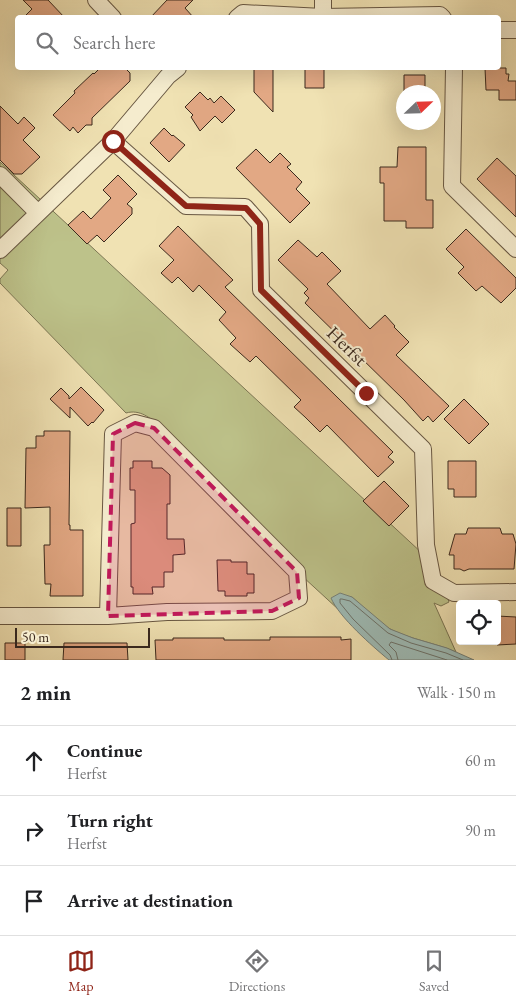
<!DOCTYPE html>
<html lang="en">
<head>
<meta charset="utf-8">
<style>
  :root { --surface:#fff; --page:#f2f2f2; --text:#202124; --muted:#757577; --line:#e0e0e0; --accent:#8f2418 }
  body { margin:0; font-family:"EB Garamond",serif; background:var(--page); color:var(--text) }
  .controls { position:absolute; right:15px; bottom:15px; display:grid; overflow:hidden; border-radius:5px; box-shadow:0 5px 20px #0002 }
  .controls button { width:45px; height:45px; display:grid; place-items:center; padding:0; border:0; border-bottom:1px solid var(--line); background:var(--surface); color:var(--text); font:25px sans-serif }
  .compass { position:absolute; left:396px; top:85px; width:45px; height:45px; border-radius:50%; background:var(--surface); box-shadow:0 5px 20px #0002; rotate:67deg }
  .scale { position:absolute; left:15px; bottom:12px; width:135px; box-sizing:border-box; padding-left:5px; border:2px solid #3b291d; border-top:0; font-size:14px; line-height:18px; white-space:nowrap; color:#3b291d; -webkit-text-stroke:4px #f5ecce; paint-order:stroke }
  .stop { position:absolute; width:15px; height:15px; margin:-11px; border:4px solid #8f2418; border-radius:50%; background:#fff }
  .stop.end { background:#8f2418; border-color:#fff; box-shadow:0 1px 5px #0008 }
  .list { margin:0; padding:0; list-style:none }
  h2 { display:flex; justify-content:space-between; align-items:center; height:65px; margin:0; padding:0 20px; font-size:21px }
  h2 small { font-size:16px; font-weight:400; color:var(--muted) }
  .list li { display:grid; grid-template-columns:32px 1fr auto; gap:15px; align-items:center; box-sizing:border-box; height:70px; padding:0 20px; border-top:1px solid var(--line) }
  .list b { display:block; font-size:19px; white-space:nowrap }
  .list p { margin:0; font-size:16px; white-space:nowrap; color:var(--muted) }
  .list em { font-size:16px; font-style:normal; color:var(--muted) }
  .icon { flex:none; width:28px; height:28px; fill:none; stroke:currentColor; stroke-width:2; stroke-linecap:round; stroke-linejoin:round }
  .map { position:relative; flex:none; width:516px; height:660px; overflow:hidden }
  .search { position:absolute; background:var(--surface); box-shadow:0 5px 20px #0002; left:15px; right:15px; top:15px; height:55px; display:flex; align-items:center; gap:12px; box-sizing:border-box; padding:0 18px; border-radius:5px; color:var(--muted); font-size:19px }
  .sheet { height:275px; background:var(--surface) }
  nav { display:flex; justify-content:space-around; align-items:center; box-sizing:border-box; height:70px; border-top:1px solid var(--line); background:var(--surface); font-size:14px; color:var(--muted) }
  nav a { display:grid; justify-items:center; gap:2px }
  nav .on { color:var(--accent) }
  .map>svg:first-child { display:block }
</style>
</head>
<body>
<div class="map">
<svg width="516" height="660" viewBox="0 0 516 660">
  <rect width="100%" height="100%" fill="#f0e2b3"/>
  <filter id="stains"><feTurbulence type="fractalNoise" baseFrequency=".004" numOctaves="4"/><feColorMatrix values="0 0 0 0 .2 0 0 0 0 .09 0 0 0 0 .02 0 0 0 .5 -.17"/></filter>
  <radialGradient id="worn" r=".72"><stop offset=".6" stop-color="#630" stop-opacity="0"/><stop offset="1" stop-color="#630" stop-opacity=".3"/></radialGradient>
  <!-- green -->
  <path fill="#bdc28a" stroke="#7c7654" d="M0,162L437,567L449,602L441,606L434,603L456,652C435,643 413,640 392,630C380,624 362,606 352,597L333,602L339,610L302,576L303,567L160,426C150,418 140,409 126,413L0,283V279L8,270L0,263Z"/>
  <!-- water -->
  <path fill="#9ebcb7" stroke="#768179" d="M340,593L352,597L390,629L413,638L447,648L474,660H389C372,646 339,617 331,598Z"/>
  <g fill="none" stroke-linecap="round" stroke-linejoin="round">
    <!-- shore -->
    <path stroke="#6c726a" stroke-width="1" d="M392,660L390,655L353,619L340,603V599H342L350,601L388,633L411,643L446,653L463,660
      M398,660L396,652L389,645L391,642L447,660"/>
  </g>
  <!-- building -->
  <path fill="#e2a884" stroke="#3b291d" d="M23,0H48L65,18H23L32,9Z
    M167,0H193L185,8L194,18H150Z
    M100,68H125L130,73V81L92,118V125H86L78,133L73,127L70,131L53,115L75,93L74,91L93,73L94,74Z
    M305,68H324V88H305Z
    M485,68H506V74H509L508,81H516V100H499V90H486Z
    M254,69H273V112L254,92Z
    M404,75H425V92H404Z
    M200,92L208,100L210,98L214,103L221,96L235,110L222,123L215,116L200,131L191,117L193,115L185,107Z
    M0,106L18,124L24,117L35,128L23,140L40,157L22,174H14L0,160Z
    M164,128L172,136L173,135L185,145L169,162L150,143Z
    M398,147H426V200H433V228H406V221H384V183H380V167H397Z
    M256,149L270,163L280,153L291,164L287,167L302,182L296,189L310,203L290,223L236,168Z
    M497,158L516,176V217L477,179Z
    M118,175L137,194L127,204L132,208V214L104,242L97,235L87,244L68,225L83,211L91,219L111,198L103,190Z
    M178,226L233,280L225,287L393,452L388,457L394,462L378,477L327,425L320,432L305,417L294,407L301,400L256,356L250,362L230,344L236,338L219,320L226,312L199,285L193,292L178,277L172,283L161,273L174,260L159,246Z
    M466,229L516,278V288L501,303L482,286L476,291L458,273L464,267L446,249Z
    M298,240L317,257L322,252L341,271L327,284L370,329L385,315L395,326L394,327L409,342L396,355L449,406L433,422L428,416L423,421L404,400L305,303L309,298L304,293L308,289L278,260Z
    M81,387L104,410L93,423L92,422L88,426L70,407V418L50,399L61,388L69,396V399Z
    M464,399L489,424L469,444L444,419Z
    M44,431H70L69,525H70V530H83V596H50L51,584H45L44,545H50V507L25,508L26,448H36V436H44Z
    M133,461H152V468H162L170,475V504H167V539H184L185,554L173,555V572H164V587H152L153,594H133V587H131V524L135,523V490H130V468H133Z
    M448,461H476V497H454V489H448Z
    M384,481L409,506L389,526L363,501Z
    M7,508H21V546H7Z
    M468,528H500L502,534H513L516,544L514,569H469L464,571L460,569H454V555H449L455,534H466Z
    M217,560H231V562H247V574H254V593H247V596H225V591H218Z
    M497,616L516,617V644L497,645Z
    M270,637H341V640L351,639V660H156L155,640H173V638H224V640H270Z
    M5,643H25V660H5Z
    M64,643H127L128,660H63Z"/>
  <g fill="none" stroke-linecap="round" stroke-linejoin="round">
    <!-- minor casing -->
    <g stroke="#685742" stroke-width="18">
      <path id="minor" d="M96,0L113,18
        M323,17V0
        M237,18L243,13L323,17L440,15L443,18
        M498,30H516
        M454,68L452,186L516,249
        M113,141L186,206L245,207L260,224L261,290L423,449L426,545L433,581L454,593L516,592
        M0,175L38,213
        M0,250L113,141L168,76L178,68
        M0,616H108L167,612L272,611L299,598L297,572L154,428L135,423L113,434L108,616"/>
    </g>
    <!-- minor -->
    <use href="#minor" stroke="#f5ecce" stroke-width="16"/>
  </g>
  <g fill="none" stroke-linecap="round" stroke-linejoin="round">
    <!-- route -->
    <path stroke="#8f2418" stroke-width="6" d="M113,141L186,206L246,208L260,224L261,290L366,393"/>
  </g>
  <!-- marked area -->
  <path fill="#c2185b" fill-opacity="0.2" stroke="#c2185b" stroke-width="4" stroke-dasharray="10 6" stroke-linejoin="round" d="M135,423L154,428L297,572L299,598L272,611L108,616L113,434Z"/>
  <g text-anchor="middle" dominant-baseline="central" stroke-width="4" stroke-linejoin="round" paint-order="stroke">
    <!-- street labels -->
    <g font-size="19" fill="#3b291d" stroke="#f5ecce">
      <text transform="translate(347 346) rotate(44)">Herfst</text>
    </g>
  </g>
  <rect width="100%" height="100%" filter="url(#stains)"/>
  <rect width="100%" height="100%" fill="url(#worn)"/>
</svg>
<div class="controls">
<button><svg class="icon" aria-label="locate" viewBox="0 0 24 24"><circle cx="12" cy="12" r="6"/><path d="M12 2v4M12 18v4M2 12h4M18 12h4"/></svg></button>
</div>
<svg class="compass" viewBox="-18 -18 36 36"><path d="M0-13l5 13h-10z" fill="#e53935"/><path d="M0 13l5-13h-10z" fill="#757577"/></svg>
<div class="scale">50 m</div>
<div class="stop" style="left:113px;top:141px"></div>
<div class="stop end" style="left:366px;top:393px"></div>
<div class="search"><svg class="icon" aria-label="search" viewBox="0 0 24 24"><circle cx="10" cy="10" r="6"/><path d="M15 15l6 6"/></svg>Search here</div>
</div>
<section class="sheet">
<h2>2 min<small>Walk · 150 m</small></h2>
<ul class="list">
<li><svg class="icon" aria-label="ahead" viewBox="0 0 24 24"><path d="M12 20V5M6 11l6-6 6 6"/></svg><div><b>Continue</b><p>Herfst</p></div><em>60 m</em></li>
<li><svg class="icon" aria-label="right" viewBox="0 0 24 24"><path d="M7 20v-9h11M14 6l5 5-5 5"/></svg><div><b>Turn right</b><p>Herfst</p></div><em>90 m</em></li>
<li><svg class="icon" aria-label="arrive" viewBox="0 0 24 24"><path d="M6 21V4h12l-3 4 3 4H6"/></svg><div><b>Arrive at destination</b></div></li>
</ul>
</section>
<nav>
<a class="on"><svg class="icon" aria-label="map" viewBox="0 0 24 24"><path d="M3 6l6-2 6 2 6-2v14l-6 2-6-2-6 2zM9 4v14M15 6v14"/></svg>Map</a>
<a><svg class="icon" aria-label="directions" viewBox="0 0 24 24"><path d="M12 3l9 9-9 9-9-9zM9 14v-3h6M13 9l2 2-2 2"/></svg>Directions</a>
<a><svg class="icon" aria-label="saved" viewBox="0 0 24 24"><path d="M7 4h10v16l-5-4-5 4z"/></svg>Saved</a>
</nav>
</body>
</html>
